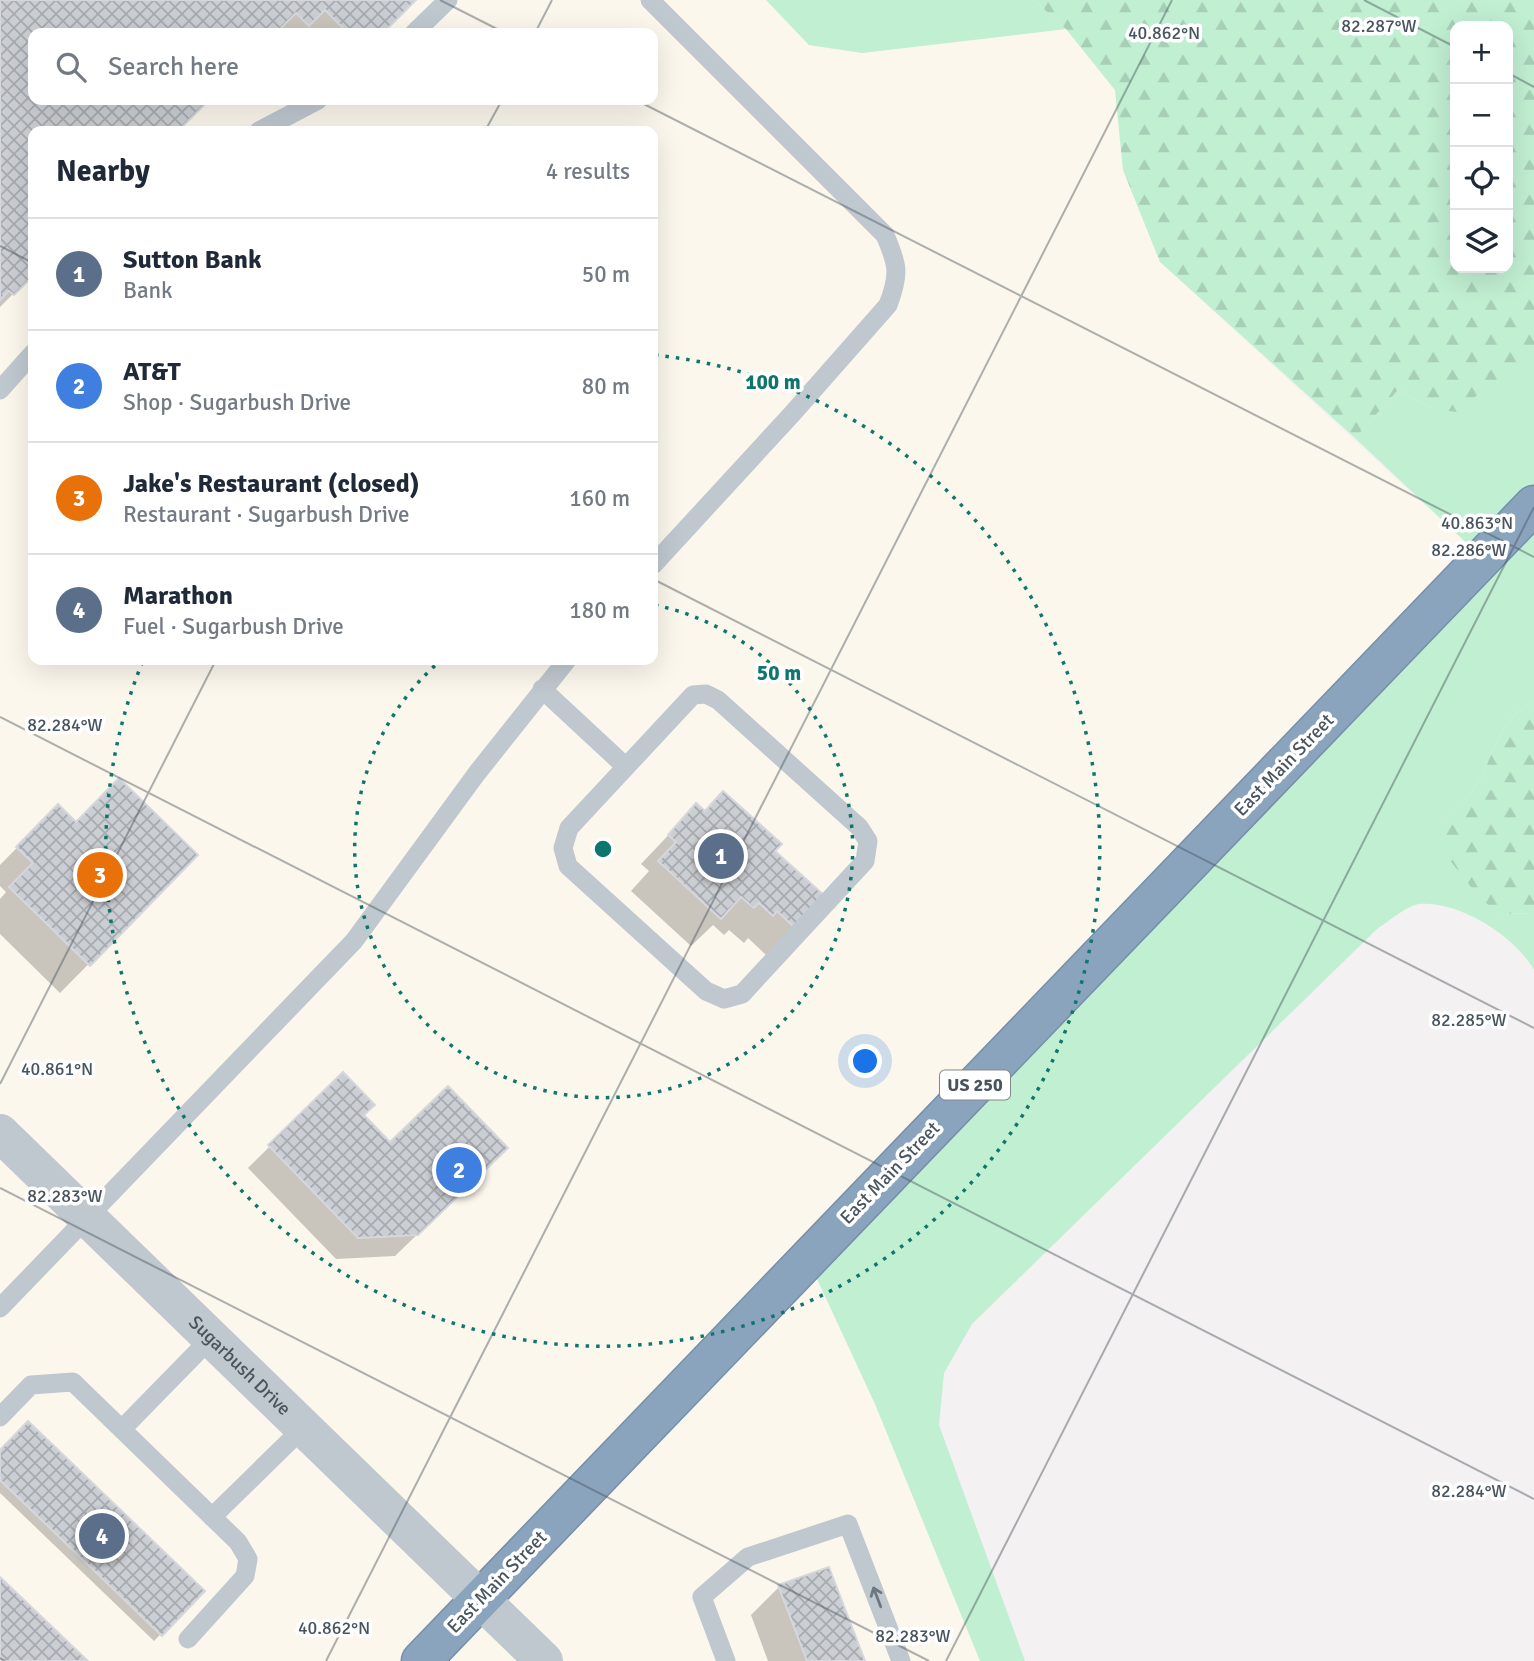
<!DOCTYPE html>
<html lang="en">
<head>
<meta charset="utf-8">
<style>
  :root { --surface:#fff; --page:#f6f6f7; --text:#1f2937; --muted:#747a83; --line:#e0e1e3; --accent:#db2777 }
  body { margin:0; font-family:Signika,sans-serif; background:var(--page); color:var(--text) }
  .controls { position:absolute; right:21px; top:21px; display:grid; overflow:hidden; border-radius:14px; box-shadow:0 7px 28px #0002 }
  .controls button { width:63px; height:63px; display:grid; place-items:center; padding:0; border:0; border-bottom:2px solid var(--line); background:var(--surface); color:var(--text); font:35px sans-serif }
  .you { position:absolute; left:866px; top:1062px; width:24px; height:24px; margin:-18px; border:5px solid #fff; border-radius:50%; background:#1a73e8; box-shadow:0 0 0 10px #1a73e833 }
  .badge { display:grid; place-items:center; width:46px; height:46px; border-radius:50%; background:var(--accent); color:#fff; font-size:23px; font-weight:700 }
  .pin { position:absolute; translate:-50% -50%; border:4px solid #fff; box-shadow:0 2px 7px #0006 }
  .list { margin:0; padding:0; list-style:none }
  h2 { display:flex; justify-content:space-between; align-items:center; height:91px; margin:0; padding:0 28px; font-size:30px }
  h2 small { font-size:23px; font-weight:400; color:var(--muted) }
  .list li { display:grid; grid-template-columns:46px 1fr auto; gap:21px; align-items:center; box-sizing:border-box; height:112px; padding:0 28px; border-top:2px solid var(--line) }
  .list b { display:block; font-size:26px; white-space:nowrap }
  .list p { margin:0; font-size:23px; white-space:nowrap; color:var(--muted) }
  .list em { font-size:23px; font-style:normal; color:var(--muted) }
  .icon { flex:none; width:38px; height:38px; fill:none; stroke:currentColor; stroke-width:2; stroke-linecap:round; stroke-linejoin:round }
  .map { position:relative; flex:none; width:1534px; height:1661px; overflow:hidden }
  .search { position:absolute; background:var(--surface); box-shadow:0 7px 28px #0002; left:28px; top:28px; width:630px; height:77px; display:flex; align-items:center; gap:18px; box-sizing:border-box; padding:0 24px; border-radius:14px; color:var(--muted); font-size:26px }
  .panel { position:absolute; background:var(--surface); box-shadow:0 7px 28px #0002; left:28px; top:126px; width:630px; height:539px; border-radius:14px }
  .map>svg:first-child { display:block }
</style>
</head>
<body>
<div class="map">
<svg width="1534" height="1661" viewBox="0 0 1534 1661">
  <defs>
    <pattern id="forest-firs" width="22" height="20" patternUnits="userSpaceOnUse" patternTransform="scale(1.75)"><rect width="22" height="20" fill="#c1efd2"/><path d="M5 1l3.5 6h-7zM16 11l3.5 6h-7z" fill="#a7cfb7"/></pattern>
    <pattern id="building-cross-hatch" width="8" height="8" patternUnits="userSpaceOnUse" patternTransform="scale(1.75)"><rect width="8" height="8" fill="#cbced3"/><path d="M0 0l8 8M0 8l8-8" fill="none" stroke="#a7aaae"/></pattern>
  </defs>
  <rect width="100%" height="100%" fill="#f3f1f1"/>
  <!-- commercial -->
  <path fill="#fcf7ec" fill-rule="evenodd" d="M0,0H766L809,45L862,53L1066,29L1115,90L1123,170L1160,262L1475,551L811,1266L875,1404L980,1661H0ZM33,33H653V100H33ZM33,131H653V660H33Z"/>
  <!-- green -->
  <path fill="#c1efd2" d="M766,0H1034L1066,29L862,53L809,45Z
    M1534,350V489L1475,551L1355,438L1398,390L1433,409Z
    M1534,518V702C1498,718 1496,754 1476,785C1468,798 1453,810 1442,821L1499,914L1534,913V970C1516,937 1459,900 1419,904C1406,906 1388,922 1377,929L972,1324L944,1373L939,1425L1025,1661H980L875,1404L811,1266Z"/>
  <!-- forest -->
  <path fill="url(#forest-firs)" fill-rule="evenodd" d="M1034,0H1534V350L1456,412L1433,409L1398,390L1355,438L1160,262L1123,170L1115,90L1066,29ZM1455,26H1508V268H1455Z
    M1534,702V913L1499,914L1478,896L1445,854L1442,821C1453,809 1468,798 1476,785C1496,754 1498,718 1534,702Z"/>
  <!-- shadow -->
  <path fill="#0003" d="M0,0H414L381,33H33V100H207L176,131H33V274L0,307Z
    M58,806L76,824L196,855L60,993L0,934V899L6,892L0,886V865Z
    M696,806L773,851L822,896L766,955L748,938L744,943L729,930L724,935L713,925L691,946L631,891L649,871L641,864Z
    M343,1074L362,1116L390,1145L484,1170L395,1256L336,1259L248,1168Z
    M0,1453L202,1591L154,1641L0,1493Z
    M779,1587L863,1661H768L751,1615Z"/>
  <!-- building -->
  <path fill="url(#building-cross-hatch)" stroke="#d5d7dc" stroke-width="2" d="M0,0H416L383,33H348L325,10L309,26L296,13L276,33H33V100H209L178,131H33V276L14,295L9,291L0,300Z
    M119,778L198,855L90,966L9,887L33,863L16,847L58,804L76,822Z
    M723,791L782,844L775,851L825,896L795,928L777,911L773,916L759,903L754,908L741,897L721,919L658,861L676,842L668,835L696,803L705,811Z
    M343,1072L375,1105L364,1115L390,1142L448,1086L508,1148L418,1235L358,1238L268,1145Z
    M28,1421L205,1591L162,1636L0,1480V1450Z
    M829,1567L865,1661H807L778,1585Z
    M0,1577L88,1661H0Z"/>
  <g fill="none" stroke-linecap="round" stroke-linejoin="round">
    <!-- highway casing -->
    <g stroke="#758faa" stroke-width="41">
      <path id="highway" d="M421,1661L1534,505"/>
    </g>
    <!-- lane -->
    <path stroke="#bfc8cf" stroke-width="19" d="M650,0L885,235C898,265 900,274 888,305L792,414L653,565
      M414,33L448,0
      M259,131L318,100
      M0,390L33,353
      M542,689L626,767
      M706,694L718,700L859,827L868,841L865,861L742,994L724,999L706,991L568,866L563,848L569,828L693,695Z
      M0,1308L354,941L477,773L567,660
      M0,1417L31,1385L73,1382L238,1542L248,1559L245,1576L188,1639
      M122,1429L212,1337
      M212,1517L305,1426
      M726,1661L702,1597L748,1557L848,1524L901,1661"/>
    <!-- street -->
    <path stroke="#bfc8cf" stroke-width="38" id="s1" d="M0,1133L544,1661"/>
    <!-- highway -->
    <use href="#highway" stroke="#8aa4be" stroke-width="38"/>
  </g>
  <!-- one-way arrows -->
  <defs><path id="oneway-shaft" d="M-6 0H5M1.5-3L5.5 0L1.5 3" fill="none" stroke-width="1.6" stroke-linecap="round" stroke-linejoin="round" transform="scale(1.75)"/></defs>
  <use stroke="#6c7880" href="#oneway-shaft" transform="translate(877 1597) rotate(-111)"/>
  <!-- ticks -->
  <path fill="none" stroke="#49555e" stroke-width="2" stroke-opacity="0.45" d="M440,0L505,33M1364,0L1455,47M535,33L552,0M1508,73L1534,87M636,100L1534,557M485,131L502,100M0,246L33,263M653,579L1534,1028M0,717L1534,1499M0,1084L216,660M0,1188L929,1661M0,1658L5,1661M326,1661L1172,0M946,1661L1534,507"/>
  <!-- distance rings -->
  <g fill="none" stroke="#0f766e" stroke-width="3.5" stroke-dasharray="3.5 7">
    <path d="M655 605A249 249 0 1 1 440 661"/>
    <path d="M655 355A497 497 0 1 1 142 663"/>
  </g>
  <g text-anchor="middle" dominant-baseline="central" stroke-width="7" stroke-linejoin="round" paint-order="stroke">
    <!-- shield labels -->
    <rect fill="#fff" stroke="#80888e" stroke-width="2" x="940" y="1070.5" width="70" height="29" rx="5"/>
    <g font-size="18" font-weight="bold" fill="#49555e">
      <text x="975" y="1085">US 250</text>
    </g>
    <!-- street labels -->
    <g font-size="19" fill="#49555e" stroke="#fff">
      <text transform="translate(1284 765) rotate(-46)">East Main Street</text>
      <text transform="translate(890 1173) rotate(-46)">East Main Street</text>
      <text stroke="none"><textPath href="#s1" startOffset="334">Sugarbush Drive</textPath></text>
      <text transform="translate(497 1582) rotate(-46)">East Main Street</text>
    </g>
  </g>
  <g font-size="18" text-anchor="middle" fill="#49555e" stroke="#fff" stroke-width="7" stroke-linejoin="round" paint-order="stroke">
    <text x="1379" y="32">82.287°W</text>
    <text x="1164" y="39">40.862°N</text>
    <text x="1477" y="529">40.863°N</text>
    <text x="1469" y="556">82.286°W</text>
    <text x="65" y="731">82.284°W</text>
    <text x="1469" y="1026">82.285°W</text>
    <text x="57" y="1075">40.861°N</text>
    <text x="65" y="1202">82.283°W</text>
    <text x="1469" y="1497">82.284°W</text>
    <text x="334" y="1634">40.862°N</text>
    <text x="913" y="1642">82.283°W</text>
  </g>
  <circle cx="603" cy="849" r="10" fill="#0f766e" stroke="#fff" stroke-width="3.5"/>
  <g font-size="21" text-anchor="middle" font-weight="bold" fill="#0f766e" stroke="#fff" stroke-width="7" stroke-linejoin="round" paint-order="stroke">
    <text x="773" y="389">100 m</text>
    <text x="779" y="680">50 m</text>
  </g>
</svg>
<div class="controls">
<button>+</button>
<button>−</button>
<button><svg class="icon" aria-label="locate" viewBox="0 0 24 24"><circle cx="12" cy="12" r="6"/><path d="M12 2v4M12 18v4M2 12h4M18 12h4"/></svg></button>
<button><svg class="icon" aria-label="layers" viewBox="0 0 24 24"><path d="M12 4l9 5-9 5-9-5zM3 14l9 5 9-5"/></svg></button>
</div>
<div class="you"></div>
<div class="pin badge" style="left:721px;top:856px;background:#5c6f8a">1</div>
<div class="pin badge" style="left:459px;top:1170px;background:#3f7fe0">2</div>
<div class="pin badge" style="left:100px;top:875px;background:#e8710a">3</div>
<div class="pin badge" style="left:102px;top:1536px;background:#5c6f8a">4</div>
<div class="search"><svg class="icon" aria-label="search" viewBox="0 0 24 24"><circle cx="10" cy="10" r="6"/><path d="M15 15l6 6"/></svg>Search here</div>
<section class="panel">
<h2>Nearby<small>4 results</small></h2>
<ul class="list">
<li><span class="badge" style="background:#5c6f8a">1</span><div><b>Sutton Bank</b><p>Bank</p></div><em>50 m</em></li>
<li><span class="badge" style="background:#3f7fe0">2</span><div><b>AT&amp;T</b><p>Shop · Sugarbush Drive</p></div><em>80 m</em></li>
<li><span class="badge" style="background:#e8710a">3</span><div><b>Jake's Restaurant (closed)</b><p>Restaurant · Sugarbush Drive</p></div><em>160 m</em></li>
<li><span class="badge" style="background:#5c6f8a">4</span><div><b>Marathon</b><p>Fuel · Sugarbush Drive</p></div><em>180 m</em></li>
</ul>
</section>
</div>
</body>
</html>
